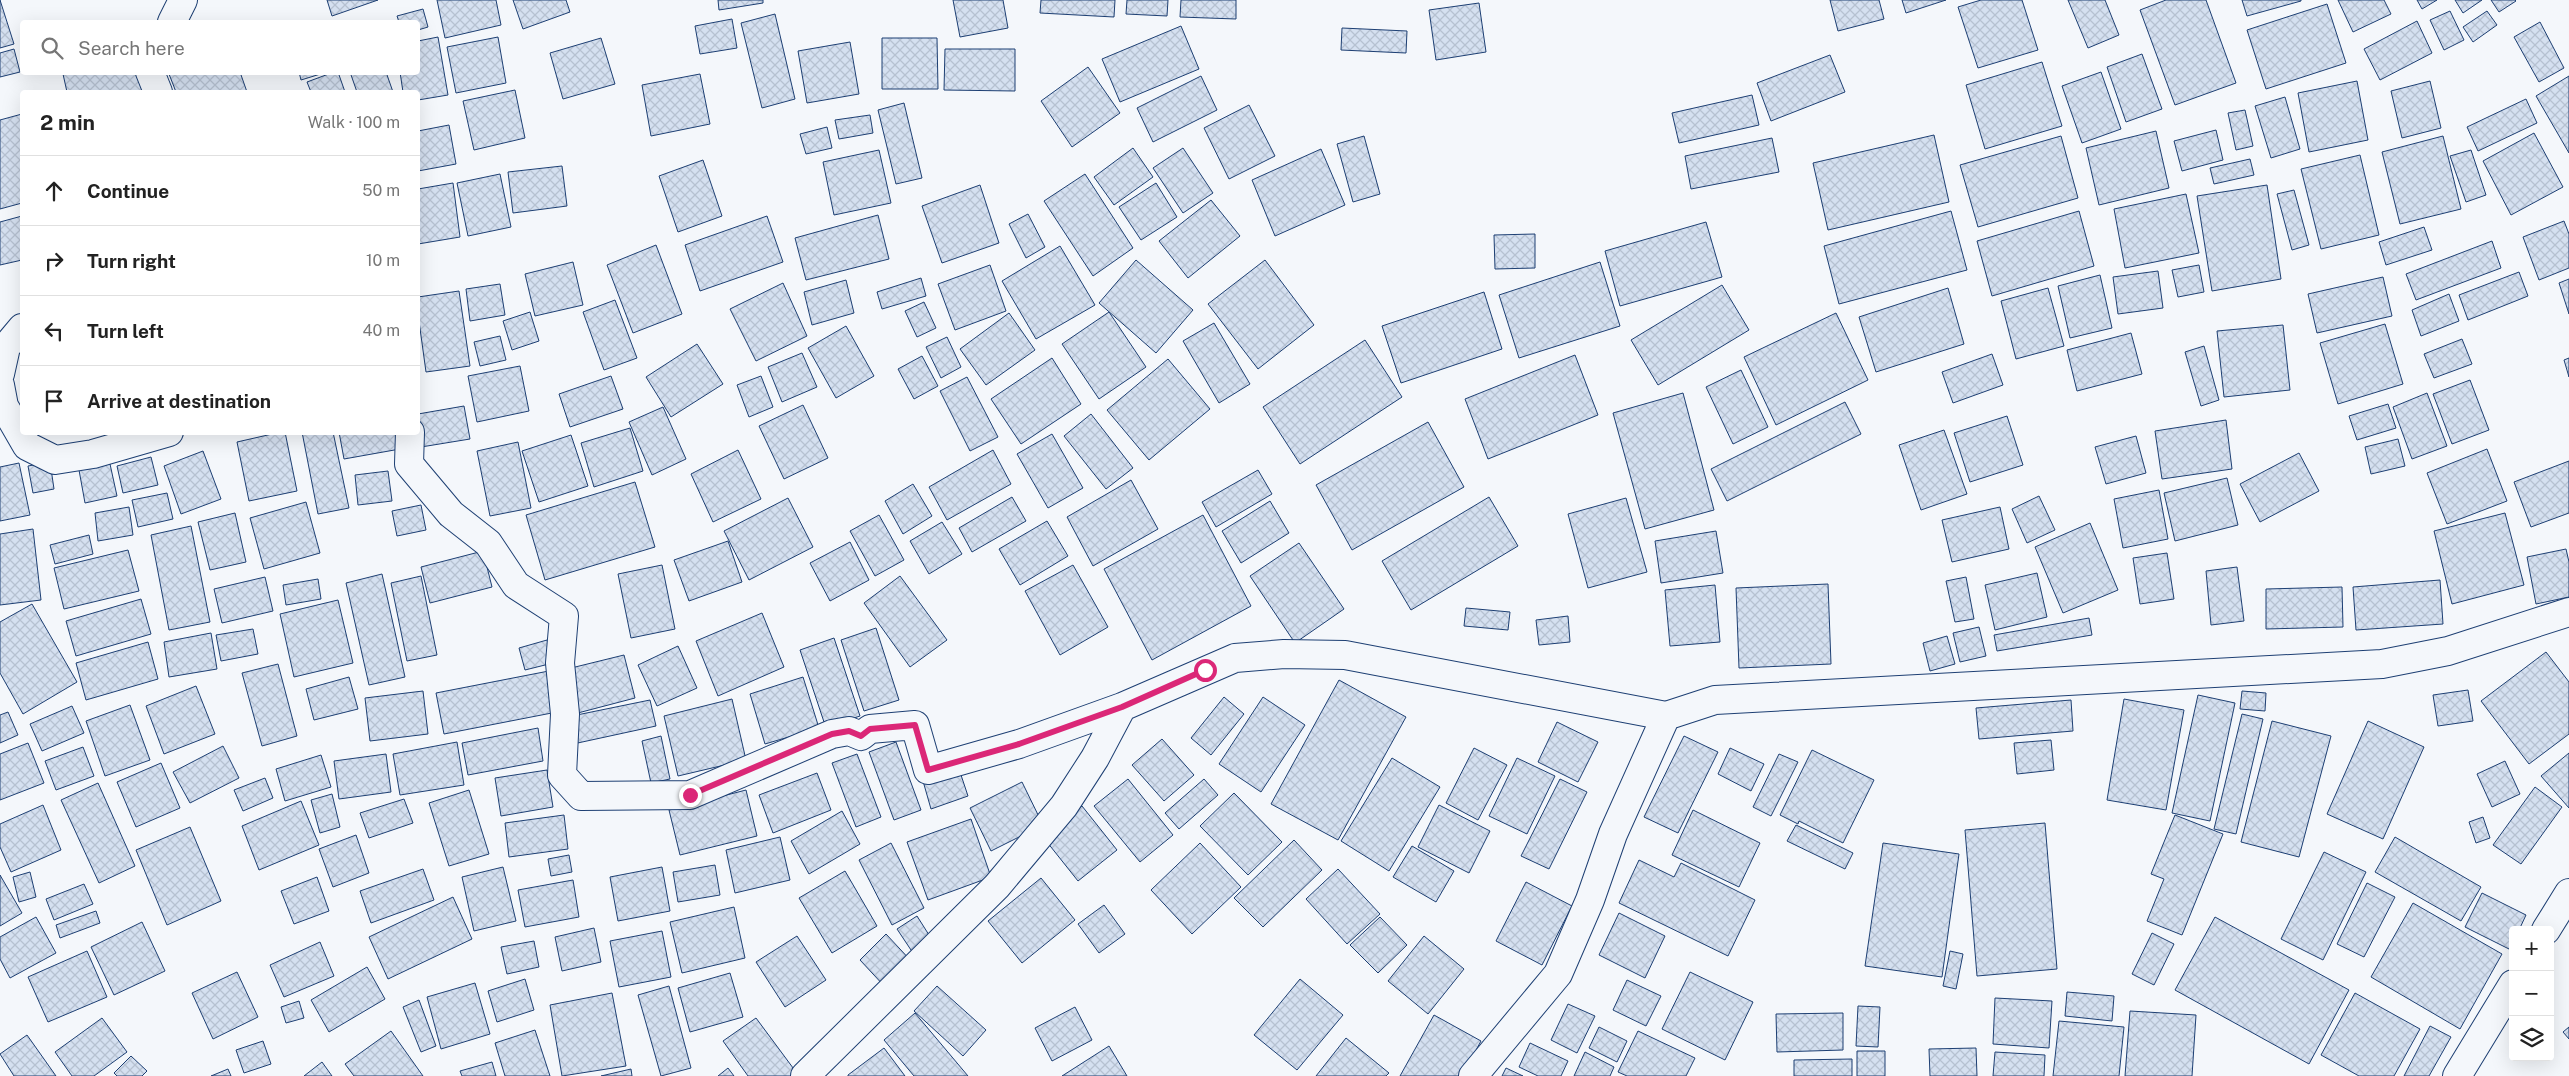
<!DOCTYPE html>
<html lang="en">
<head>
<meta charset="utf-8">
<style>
  :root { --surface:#fff; --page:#f6f6f6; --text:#222; --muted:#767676; --line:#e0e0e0 }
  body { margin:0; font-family:"Public Sans",sans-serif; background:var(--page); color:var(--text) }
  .controls { position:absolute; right:15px; bottom:15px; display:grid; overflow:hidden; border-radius:5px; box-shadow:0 5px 20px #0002 }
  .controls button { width:45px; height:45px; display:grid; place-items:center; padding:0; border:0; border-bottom:1px solid var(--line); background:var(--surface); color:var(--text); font:25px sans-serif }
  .stop { position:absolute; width:15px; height:15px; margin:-11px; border:4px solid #db2777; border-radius:50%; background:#fff }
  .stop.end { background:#db2777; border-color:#fff; box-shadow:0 1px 5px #0008 }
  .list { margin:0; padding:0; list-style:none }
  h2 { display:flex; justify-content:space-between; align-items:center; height:65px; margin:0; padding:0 20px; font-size:21px }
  h2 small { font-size:16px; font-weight:400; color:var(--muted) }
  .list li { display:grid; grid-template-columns:32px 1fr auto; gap:15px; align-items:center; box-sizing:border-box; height:70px; padding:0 20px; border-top:1px solid var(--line) }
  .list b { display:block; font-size:19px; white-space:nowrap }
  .list em { font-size:16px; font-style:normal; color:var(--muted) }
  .icon { flex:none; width:28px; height:28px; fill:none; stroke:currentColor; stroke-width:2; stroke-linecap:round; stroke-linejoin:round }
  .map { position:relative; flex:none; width:2569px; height:1076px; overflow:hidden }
  .search { position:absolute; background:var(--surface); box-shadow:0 5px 20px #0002; left:20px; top:20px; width:400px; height:55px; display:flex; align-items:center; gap:12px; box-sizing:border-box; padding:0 18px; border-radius:5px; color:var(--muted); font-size:19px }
  .panel { position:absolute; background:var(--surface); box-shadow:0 5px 20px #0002; left:20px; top:90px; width:400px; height:345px; border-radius:5px }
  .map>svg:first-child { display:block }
</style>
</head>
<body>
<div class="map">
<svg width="2569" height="1076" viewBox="0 0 2569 1076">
  <defs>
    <pattern id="building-cross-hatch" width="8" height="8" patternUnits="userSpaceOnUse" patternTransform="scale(1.25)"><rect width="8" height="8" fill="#d5e0f0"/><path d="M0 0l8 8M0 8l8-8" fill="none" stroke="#b6c1d1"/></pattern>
  </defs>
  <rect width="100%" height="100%" fill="#f4f7fb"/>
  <!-- building -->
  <path fill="url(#building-cross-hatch)" stroke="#1d3f73" d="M0,0L14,44L0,48Z
    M327,0H378L332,16Z
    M437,0H496L501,25L445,38Z
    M513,0H566L570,12L523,29Z
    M718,0H763V3L719,10Z
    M953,0H1003L1008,28L960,37Z
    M1041,0H1115L1114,17L1040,13Z
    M1127,0H1168L1167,16L1126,14Z
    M1181,0H1236V19L1180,17Z
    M1830,0H1879L1884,19L1838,31Z
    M1902,0H1946L1906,13Z
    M1981,0H2022L2038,50L1978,68L1958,7Z
    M2068,0H2105L2119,35L2088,48Z
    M2166,0H2206L2236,83L2175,105L2140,10Z
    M2242,0H2301V1L2247,16Z
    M2338,0H2384L2391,14L2353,32Z
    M2417,0H2437L2422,9Z
    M2455,0H2482L2463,13Z
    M2491,0H2515L2516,1L2499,12Z
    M1479,3L1486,52L1436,60L1429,10Z
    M2327,4L2346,63L2266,89L2247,30Z
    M423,9L428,27L418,30V22H399L397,16Z
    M2450,11L2464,40L2444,50L2430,20Z
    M2487,11L2497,25L2473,42L2463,27Z
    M775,14L795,99L762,108L741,23Z
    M732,19L737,48L700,54L695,26Z
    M2417,21L2432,53L2380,80L2364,49Z
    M2540,22L2564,68L2539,82L2514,37Z
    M1181,26L1199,69L1120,102L1102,59Z
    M1342,28L1407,31L1406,53L1341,50Z
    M438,37L448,95L418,100V92H403L400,72H418V41Z
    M498,37L506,83L456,93L447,47Z
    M601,38L615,84L563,99L550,53Z
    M882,38H937L938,89H882Z
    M850,42L859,94L807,103L798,51Z
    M14,49L20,72L0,77V53Z
    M945,49H1015V91L944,90Z
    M2142,54L2162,109L2126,122L2107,67Z
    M1830,55L1845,92L1771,121L1757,83Z
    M2042,62L2062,126L1985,149L1966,85Z
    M1088,67L1120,113L1072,147L1041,101Z
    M67,72H140L145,92H67L63,74Z
    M172,72H240L247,92H176L169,74Z
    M299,72H327L301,80Z
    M334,72H338L345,92H311L307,82Z
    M350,72H386L393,92H357Z
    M2101,72L2121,129L2082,143L2062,86Z
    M700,74L710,124L651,136L642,85Z
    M1201,76L1217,110L1153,142L1137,108Z
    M2569,76V153L2536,96Z
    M2357,81L2368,140L2309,152L2298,93Z
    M2430,81L2441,128L2402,138L2391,91Z
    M515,90L525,138L474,150L463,101Z
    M1752,95L1759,125L1679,143L1672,113Z
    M2285,97L2300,149L2271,158L2255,106Z
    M2526,99L2537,123L2478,151L2467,127Z
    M904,103L922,178L896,184L878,110Z
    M1249,105L1275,156L1229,179L1204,128Z
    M2245,110L2253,146L2236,150L2228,113Z
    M22,114V203L0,209V120Z
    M870,115L873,133L839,139L835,120Z
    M449,125L456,164L418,171V131Z
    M827,127L832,148L806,154L800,134Z
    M2216,130L2223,160L2182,171L2174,141Z
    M2156,131L2169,188L2099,205L2086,148Z
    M2534,133L2563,187L2511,215L2483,161Z
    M1934,135L1949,202L1828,230L1813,163Z
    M1364,136L1380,194L1353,202L1337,144Z
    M2061,136L2078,198L1978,227L1960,165Z
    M2443,136L2461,209L2400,224L2382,152Z
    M1772,138L1779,172L1691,189L1685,156Z
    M1133,148L1153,177L1114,205L1094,177Z
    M1183,148L1213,193L1183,213L1153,168Z
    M1321,149L1345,205L1275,236L1252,180Z
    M879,150L891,203L834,215L823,162Z
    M2471,150L2486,195L2466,202L2450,156Z
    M2360,155L2379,235L2321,249L2301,169Z
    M2250,159L2254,175L2214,184L2210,168Z
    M703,160L722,216L678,232L659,176Z
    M562,166L567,206L513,213L508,172Z
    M500,174L511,227L468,236L457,183Z
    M1085,174L1133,248L1093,276L1044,201Z
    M453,183L460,237L418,244V189Z
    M1156,183L1177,217L1141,240L1119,207Z
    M980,185L999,243L942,263L922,206Z
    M2267,185L2281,279L2212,291L2197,196Z
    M2294,190L2309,245L2292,250L2277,194Z
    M2186,194L2199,253L2125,268L2114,209Z
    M1211,200L1240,236L1188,278L1159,241Z
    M1951,211L1967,270L1839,304L1824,246Z
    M2079,211L2094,266L1992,296L1977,241Z
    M1028,214L1045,247L1026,258L1009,224Z
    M878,215L889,259L806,280L795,238Z
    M22,216V260L0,265V222Z
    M767,216L783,262L700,291L685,245Z
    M2564,221L2569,234V268L2539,280L2523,237Z
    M1706,222L1722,277L1620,306L1605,251Z
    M2424,227L2432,250L2386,265L2379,242Z
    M1535,234V268L1495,269L1494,235Z
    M2492,241L2501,268L2416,300L2406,274Z
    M656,245L682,314L633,333L607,265Z
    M1060,246L1095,305L1036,339L1002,281Z
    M1136,260L1193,310L1156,353L1099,303Z
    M1265,260L1314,325L1258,369L1208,304Z
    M573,262L583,305L535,316L525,274Z
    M1600,262L1620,326L1519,358L1499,295Z
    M990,265L1006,311L955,330L938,284Z
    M2199,265L2204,292L2178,297L2172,270Z
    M2158,271L2163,308L2118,314L2113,277Z
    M2519,272L2528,296L2468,320L2459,295Z
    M2100,275L2112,328L2070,338L2058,286Z
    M2383,277L2392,316L2317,333L2308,294Z
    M921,278L926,296L882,309L877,292Z
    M2569,279V314L2559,283Z
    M846,280L854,313L812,325L804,292Z
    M783,283L807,336L756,361L730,309Z
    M500,284L505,315L470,321L466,289Z
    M1722,285L1749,330L1658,385L1631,340Z
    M1948,288L1964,344L1876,372L1859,317Z
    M2048,288L2064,346L2016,359L2001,301Z
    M459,291L470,366L426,372L418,314V297Z
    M1484,292L1502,349L1401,383L1382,326Z
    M2449,294L2459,321L2421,336L2412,310Z
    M615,300L637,358L604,370L583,312Z
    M924,302L936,328L917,337L905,311Z
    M530,312L539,341L512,350L503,321Z
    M1109,312L1146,367L1099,399L1062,344Z
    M1009,313L1035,350L986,385L960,349Z
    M1836,313L1868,380L1776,425L1744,357Z
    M1214,323L1250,384L1219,403L1183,341Z
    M2385,324L2403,384L2338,404L2320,343Z
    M2283,325L2290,390L2224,397L2217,331Z
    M846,326L874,376L836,398L808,348Z
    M2131,333L2142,374L2077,391L2067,350Z
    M500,336L506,360L480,366L474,342Z
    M947,337L961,367L941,378L926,347Z
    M2462,339L2472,364L2434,378L2424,354Z
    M1365,340L1402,397L1300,464L1263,407Z
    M697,344L723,384L671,417L646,377Z
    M2204,346L2219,400L2201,406L2185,352Z
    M802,353L817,387L782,402L768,367Z
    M1992,354L2003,385L1953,403L1942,372Z
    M1575,355L1598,415L1488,459L1465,399Z
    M922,356L938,386L914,399L898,369Z
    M1052,358L1081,404L1021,444L991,399Z
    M2569,358V377L2564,360Z
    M1168,359L1210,409L1149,460L1107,410Z
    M520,366L529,411L477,422L468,376Z
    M1741,370L1768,427L1733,444L1706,387Z
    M611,376L623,409L570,427L559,394Z
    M761,376L773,407L749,417L737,385Z
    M967,377L998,437L970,451L940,391Z
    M2470,380L2489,430L2452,444L2433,394Z
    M1683,393L1714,510L1645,529L1613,413Z
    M2427,393L2447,446L2412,459L2393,407Z
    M1845,402L1861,434L1727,501L1711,469Z
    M2388,404L2396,428L2357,440L2349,416Z
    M803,405L828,458L784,479L759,426Z
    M464,406L470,439L421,447L418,414Z
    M663,407L686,459L652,475L629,422Z
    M1091,414L1133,468L1106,489L1064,436Z
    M2007,416L2023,465L1970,482L1954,433Z
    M2226,420L2232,469L2162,479L2155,431Z
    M1428,422L1464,487L1352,550L1316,485Z
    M630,428L643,471L594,487L581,443Z
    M1944,430L1967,494L1921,510L1899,445Z
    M281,432H285L297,491L249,501L237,442Z
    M302,432H333L349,508L318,514Z
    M339,432H398L400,449L344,459Z
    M1052,434L1083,488L1048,508L1017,454Z
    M571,435L588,486L539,502L522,451Z
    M2136,436L2146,473L2106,484L2095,447Z
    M2398,439L2405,466L2371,474L2365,447Z
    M518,442L531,508L490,516L477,451Z
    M2487,449L2507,501L2447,524L2427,473Z
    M738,450L761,499L713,522L691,474Z
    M993,450L1011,484L947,520L929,487Z
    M203,451L221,499L181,514L164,466Z
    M2299,453L2319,491L2260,522L2240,484Z
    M151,457L158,485L123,493L117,466Z
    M2569,461V513L2531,527L2514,482Z
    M50,462L54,489L33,493L28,466Z
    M19,463L30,515L0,521V467Z
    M110,464L117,496L85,503L79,470Z
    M1258,470L1272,494L1216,527L1202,502Z
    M388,471L392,501L358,505L355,475Z
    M2227,478L2238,525L2175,541L2164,493Z
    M1131,480L1158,529L1093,566L1067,517Z
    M635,482L655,547L545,580L526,515Z
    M913,484L932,516L903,534L885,501Z
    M2159,490L2168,539L2123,548L2114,499Z
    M167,493L173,519L138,527L132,500Z
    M2039,496L2055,530L2027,543L2012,509Z
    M1012,497L1026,521L972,552L959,528Z
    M1489,497L1518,546L1411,610L1382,561Z
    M788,498L813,547L749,580L724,531Z
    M1626,498L1647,572L1588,588L1568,514Z
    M1270,501L1289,533L1241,563L1222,531Z
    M306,502L320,553L264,569L250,518Z
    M421,505L426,530L397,536L392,511Z
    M129,507L133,535L98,541L95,513Z
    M2000,507L2009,549L1952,562L1942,520Z
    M235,513L246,562L210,570L198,522Z
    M2505,513L2524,585L2452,604L2434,531Z
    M879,515L904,560L875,576L850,531Z
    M1203,515L1251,606L1152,660L1104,569Z
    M1047,521L1068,556L1020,585L999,549Z
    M942,522L962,554L929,574L910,541Z
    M2090,523L2118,590L2063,613L2035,547Z
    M191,526L210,622L169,630L151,535Z
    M33,529L41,600L0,605V534Z
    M1716,531L1723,573L1661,583L1655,541Z
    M89,535L93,554L55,564L50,545Z
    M728,541L742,582L689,601L674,560Z
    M850,542L869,580L830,601L810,563Z
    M1299,543L1344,609L1295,643L1250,576Z
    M2566,549L2569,562V597L2536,604L2527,557Z
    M128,550L139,591L64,609L54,568Z
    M483,551L492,587L430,603L421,567Z
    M2167,553L2174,599L2140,604L2133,558Z
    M662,565L675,629L631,638L618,574Z
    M1073,565L1108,627L1060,655L1025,591Z
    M2237,567L2244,621L2211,625L2206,571Z
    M2037,573L2047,617L1995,630L1985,585Z
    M382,574L405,677L369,685L346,583Z
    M421,576L437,655L407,661L391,583Z
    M900,576L947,640L910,667L864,603Z
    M265,577L273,611L222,623L214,589Z
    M1966,577L1974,619L1955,622L1946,581Z
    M318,579L321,599L286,605L283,585Z
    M2440,580L2443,624L2356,630L2353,587Z
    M1828,584L1831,664L1739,668L1736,588Z
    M1715,585L1720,642L1670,646L1665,590Z
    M2342,587L2343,627L2266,629V589Z
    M141,599L151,634L76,656L66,621Z
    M338,600L353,663L294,677L280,614Z
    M32,604L77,682L23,714L0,673V622Z
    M1466,608L1510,612L1508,630L1464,626Z
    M762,613L784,667L718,696L696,641Z
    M1568,616L1570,642L1539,645L1536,620Z
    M2089,618L2092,635L1997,651L1994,635Z
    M1979,627L1986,656L1960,662L1953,633Z
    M876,628L899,700L864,711L841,640Z
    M253,629L258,654L221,661L216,635Z
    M211,633L217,669L169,677L164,642Z
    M1947,636L1955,664L1930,671L1923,643Z
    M834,638L860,716L826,728L800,650Z
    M547,640L553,663L525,670L519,648Z
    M148,642L158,679L86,700L76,663Z
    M678,646L697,688L657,706L638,665Z
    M2546,652L2569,682V734L2529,764L2481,701Z
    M624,655L635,698L574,714L563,670Z
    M278,664L297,736L262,746L242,673Z
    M554,670L562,711L444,734L436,693Z
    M349,677L358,709L314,720L306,689Z
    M803,677L819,728L765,744L750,694Z
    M1339,680L1406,717L1338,840L1271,804Z
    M196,686L215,734L164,754L146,706Z
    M2468,690L2473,721L2438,726L2433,695Z
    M423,691L428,734L370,741L365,698Z
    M2242,691L2266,693L2265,711L2240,709Z
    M2198,695L2235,703L2210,821L2172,813Z
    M1224,697L1244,714L1211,755L1191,738Z
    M1263,697L1305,725L1261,792L1219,764Z
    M732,699L746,760L678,776L664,716Z
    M2124,699L2184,710L2166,810L2107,800Z
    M650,700L656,726L573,744L567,717Z
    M2071,700L2073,731L1979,739L1976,708Z
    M130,705L150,760L105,776L86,721Z
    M72,706L84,733L42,751L30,724Z
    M8,712L18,735L0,743V715Z
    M2242,714L2263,719L2236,834L2214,829Z
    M2272,721L2331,736L2299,857L2241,842Z
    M2368,721L2424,747L2383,839L2327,814Z
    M1557,722L1598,742L1578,782L1538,762Z
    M538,728L543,761L468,775L462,743Z
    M661,736L670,779L651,783L642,741Z
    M1684,736L1718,752L1678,833L1644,817Z
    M1162,739L1194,775L1164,801L1132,765Z
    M2051,740L2054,770L2017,774L2014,743Z
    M457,742L464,785L400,795L393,754Z
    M896,742L921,810L894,820L869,752Z
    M28,743L44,783L0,800V754Z
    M223,746L239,778L190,803L173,772Z
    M83,747L94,776L56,790L45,761Z
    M1474,748L1507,765L1478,820L1446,803Z
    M1730,748L1764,764L1751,791L1718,774Z
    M1812,750L1874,780L1843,843L1799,821L1798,824L1780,815Z
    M2569,753V808L2541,776Z
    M386,754L391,792L339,799L334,761Z
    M857,754L881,817L856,827L832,763Z
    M1779,754L1798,762L1771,816L1753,807Z
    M321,755L331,787L285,801L276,769Z
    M1392,758L1440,787L1389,871L1341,841Z
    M1517,758L1555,776L1527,834L1489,816Z
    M2505,761L2520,794L2492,807L2477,774Z
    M161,763L180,808L136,827L117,782Z
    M959,769L968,796L931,809L923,781Z
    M547,770L553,807L501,816L495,778Z
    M817,773L831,810L773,833L759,795Z
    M265,778L273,798L243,811L234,790Z
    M1128,779L1173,835L1140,862L1094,806Z
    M1204,779L1218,795L1179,829L1165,813Z
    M1560,779L1587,792L1549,869L1521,856Z
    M1022,782L1043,825L991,851L970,808Z
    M98,783L135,866L99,883L61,800Z
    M2535,787L2562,807L2521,864L2493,845Z
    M469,790L489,854L449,866L429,803Z
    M746,790L757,836L680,855L669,810Z
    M1234,793L1282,842L1248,875L1200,826Z
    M332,794L340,827L320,833L311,800Z
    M404,799L413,823L369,838L360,813Z
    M301,801L319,845L259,870L242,826Z
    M43,805L61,850L11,872L0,847V824Z
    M1439,805L1490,831L1469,873L1418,847Z
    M1082,806L1117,850L1078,881L1043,837Z
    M1693,810L1760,843L1739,887L1672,855Z
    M842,811L860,844L809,874L791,841Z
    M564,815L568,849L509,857L505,823Z
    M2175,815L2223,834L2182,935L2147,921L2164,879L2151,874Z
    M2483,817L2490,838L2476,843L2469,822Z
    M971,819L991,877L928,900L907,842Z
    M2045,823L2057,969L1977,976L1965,830Z
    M1796,825L1853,853L1845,869L1787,841Z
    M190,827L221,901L167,925L136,850Z
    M356,835L369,873L333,887L319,849Z
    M780,837L790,880L735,893L726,850Z
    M2395,837L2481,887L2461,921L2375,872Z
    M1294,840L1322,870L1263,927L1234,898Z
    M891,843L924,908L892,925L859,860Z
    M1200,843L1241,887L1192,934L1151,890Z
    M1883,843L1959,854L1942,977L1865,966Z
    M1412,846L1454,871L1436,902L1393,877Z
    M2324,852L2366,872L2323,960L2281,939Z
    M569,855L572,872L551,876L548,859Z
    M1639,860L1674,877L1681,863L1755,900L1728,956L1619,903Z
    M715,865L720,895L678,902L673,872Z
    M503,867L516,921L474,931L462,877Z
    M662,867L670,911L618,921L610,877Z
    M423,869L434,900L371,923L360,891Z
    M1338,869L1380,914L1347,944L1306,899Z
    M845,871L877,926L832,953L799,898Z
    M30,872L36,897L19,902L13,877Z
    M0,875L22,913L0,926Z
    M317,877L329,911L294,924L281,891Z
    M1041,878L1075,920L1022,963L988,921Z
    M573,880L579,917L525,927L518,890Z
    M1526,882L1572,906L1542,965L1496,941Z
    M2367,883L2395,897L2364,957L2337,944Z
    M84,884L93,904L54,920L46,899Z
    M2482,893L2526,915L2519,930H2513V942L2509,949L2465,927Z
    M453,897L472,939L388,979L369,937Z
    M2413,903L2502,954L2460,1029L2371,977Z
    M1104,905L1125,934L1099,953L1078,924Z
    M734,907L745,958L682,973L670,922Z
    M96,911L100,923L60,938L56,925Z
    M1619,913L1665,936L1645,978L1599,955Z
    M917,916L936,946L917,959L897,929Z
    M36,917L56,953L10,978L0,959V937Z
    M1380,917L1407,945L1378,973L1350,945Z
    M2215,917L2349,990L2309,1064L2175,990Z
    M142,922L165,971L114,995L91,947Z
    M594,928L601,962L562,971L555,937Z
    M662,931L671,977L619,987L610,941Z
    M2152,933L2174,944L2154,985L2132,974Z
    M886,934L913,963L886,988L860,960Z
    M797,936L826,980L785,1007L756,962Z
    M1424,936L1464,969L1428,1014L1388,981Z
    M534,941L539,967L507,974L501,947Z
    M320,942L334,976L284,997L270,965Z
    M87,951L107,997L48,1022L28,977Z
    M1950,951L1963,954L1956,989L1943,986Z
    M367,967L385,999L329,1032L311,1000Z
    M237,972L258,1017L213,1039L192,993Z
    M1690,972L1753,1002L1725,1060L1662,1029Z
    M730,973L743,1017L690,1032L678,988Z
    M525,979L534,1010L497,1022L488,991Z
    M1300,979L1343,1015L1297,1070L1254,1035Z
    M1627,980L1661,996L1646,1026L1613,1010Z
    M475,983L490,1034L441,1049L427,997Z
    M669,986L691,1068L661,1076L638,995Z
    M937,986L986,1030L963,1056L914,1011Z
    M2067,992L2114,996L2112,1021L2065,1016Z
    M612,993L626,1066L562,1076L550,1005Z
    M2355,993L2420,1029L2394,1076H2359L2321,1055Z
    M1995,998L2052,1001L2049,1048L1993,1044Z
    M419,1000L436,1046L421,1052L403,1007Z
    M299,1001L304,1018L286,1023L281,1007Z
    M1568,1004L1595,1016L1577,1053L1551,1040Z
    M1858,1006L1880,1007L1878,1047L1856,1046Z
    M1075,1007L1092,1040L1052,1061L1035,1028Z
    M2130,1011L2196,1015L2192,1076H2125Z
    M915,1013L968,1076H914L884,1040Z
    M1843,1013V1050L1777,1052L1776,1014Z
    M1434,1015L1481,1041L1462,1076H1400Z
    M102,1018L127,1052L94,1076H72L55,1052Z
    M756,1018L799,1076H748L723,1041Z
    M2059,1021L2124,1027L2119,1076H2053Z
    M2430,1026L2451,1037L2429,1076H2404Z
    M1599,1027L1627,1041L1617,1062L1589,1048Z
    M2569,1027V1039L2563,1032Z
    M535,1030L550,1076H505L495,1043Z
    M391,1031L423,1076H354L345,1064Z
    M1638,1031L1695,1058L1686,1076H1627L1618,1072Z
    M27,1035L56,1076H14L0,1054Z
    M1346,1038L1389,1073L1386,1076H1316Z
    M263,1041L271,1064L244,1073L236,1050Z
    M1530,1043L1568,1061L1561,1076H1538L1519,1067Z
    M1109,1046L1127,1076H1062Z
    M884,1048L905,1076H848V1075Z
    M1976,1048L1977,1076H1930L1929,1049Z
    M1857,1051H1885V1076H1857Z
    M1585,1052L1614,1067L1610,1076H1574Z
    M1995,1052L2045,1055L2044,1076H1993Z
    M131,1056L147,1071L142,1076H117L114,1073Z
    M1852,1059V1076H1794V1060Z
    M322,1062L332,1076H304Z
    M492,1062L496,1076H462L460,1071Z
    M728,1068L734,1076H718Z
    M1506,1068L1523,1076H1502Z
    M228,1069L231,1076H211Z
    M631,1069L632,1076H601Z"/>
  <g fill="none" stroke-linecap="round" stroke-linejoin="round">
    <!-- street casing -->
    <g stroke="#1d3f73" stroke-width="30">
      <path id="street" d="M172,22L183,0
        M150,72L158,92
        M0,374L6,347L22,328
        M0,385L4,406L27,446L55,460L93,454L169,432
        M410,432L409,464L451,514L488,543L516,585L564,616L560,663L565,714L562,775L581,796L690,795L832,734L849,731L861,736L870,729L915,725L928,770L1019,744L1122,707L1235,658L1284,654L1345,655L1666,716L1715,700L2382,664L2448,651L2569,612
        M805,1076L997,886L1064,806L1095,758L1122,707
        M1473,1076L1558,974L1590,900L1613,834L1666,716"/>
    </g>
    <!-- secondary casing -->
    <g stroke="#1d3f73" stroke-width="30">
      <path id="secondary" d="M2546,930L2569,893
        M2457,1076L2513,984"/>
    </g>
    <!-- street -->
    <use href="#street" stroke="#f4f7fb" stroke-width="28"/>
    <!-- secondary -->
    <use href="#secondary" stroke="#f4f7fb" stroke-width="28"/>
  </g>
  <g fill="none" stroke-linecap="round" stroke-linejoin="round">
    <!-- route -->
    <path stroke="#db2777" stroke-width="6" d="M690,795L832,734L849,731L861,736L870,729L915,725L928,770L1019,744L1122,707L1205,670"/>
  </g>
</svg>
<div class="controls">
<button>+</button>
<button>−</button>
<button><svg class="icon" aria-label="layers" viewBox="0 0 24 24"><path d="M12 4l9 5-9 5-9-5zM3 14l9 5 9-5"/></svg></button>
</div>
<div class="stop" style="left:1205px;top:670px"></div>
<div class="stop end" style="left:690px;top:795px"></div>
<div class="search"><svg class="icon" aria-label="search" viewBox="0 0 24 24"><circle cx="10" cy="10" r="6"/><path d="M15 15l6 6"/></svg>Search here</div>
<section class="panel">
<h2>2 min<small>Walk · 100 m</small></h2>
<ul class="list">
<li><svg class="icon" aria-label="ahead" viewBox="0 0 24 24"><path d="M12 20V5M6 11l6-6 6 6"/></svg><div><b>Continue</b></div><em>50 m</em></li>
<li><svg class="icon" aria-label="right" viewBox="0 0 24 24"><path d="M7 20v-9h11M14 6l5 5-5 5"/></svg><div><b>Turn right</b></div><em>10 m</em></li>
<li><svg class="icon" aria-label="left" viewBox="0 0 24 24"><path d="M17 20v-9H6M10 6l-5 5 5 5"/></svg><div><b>Turn left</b></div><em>40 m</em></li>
<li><svg class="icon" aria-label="arrive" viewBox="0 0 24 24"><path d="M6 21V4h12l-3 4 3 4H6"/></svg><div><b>Arrive at destination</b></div></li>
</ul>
</section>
</div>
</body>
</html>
